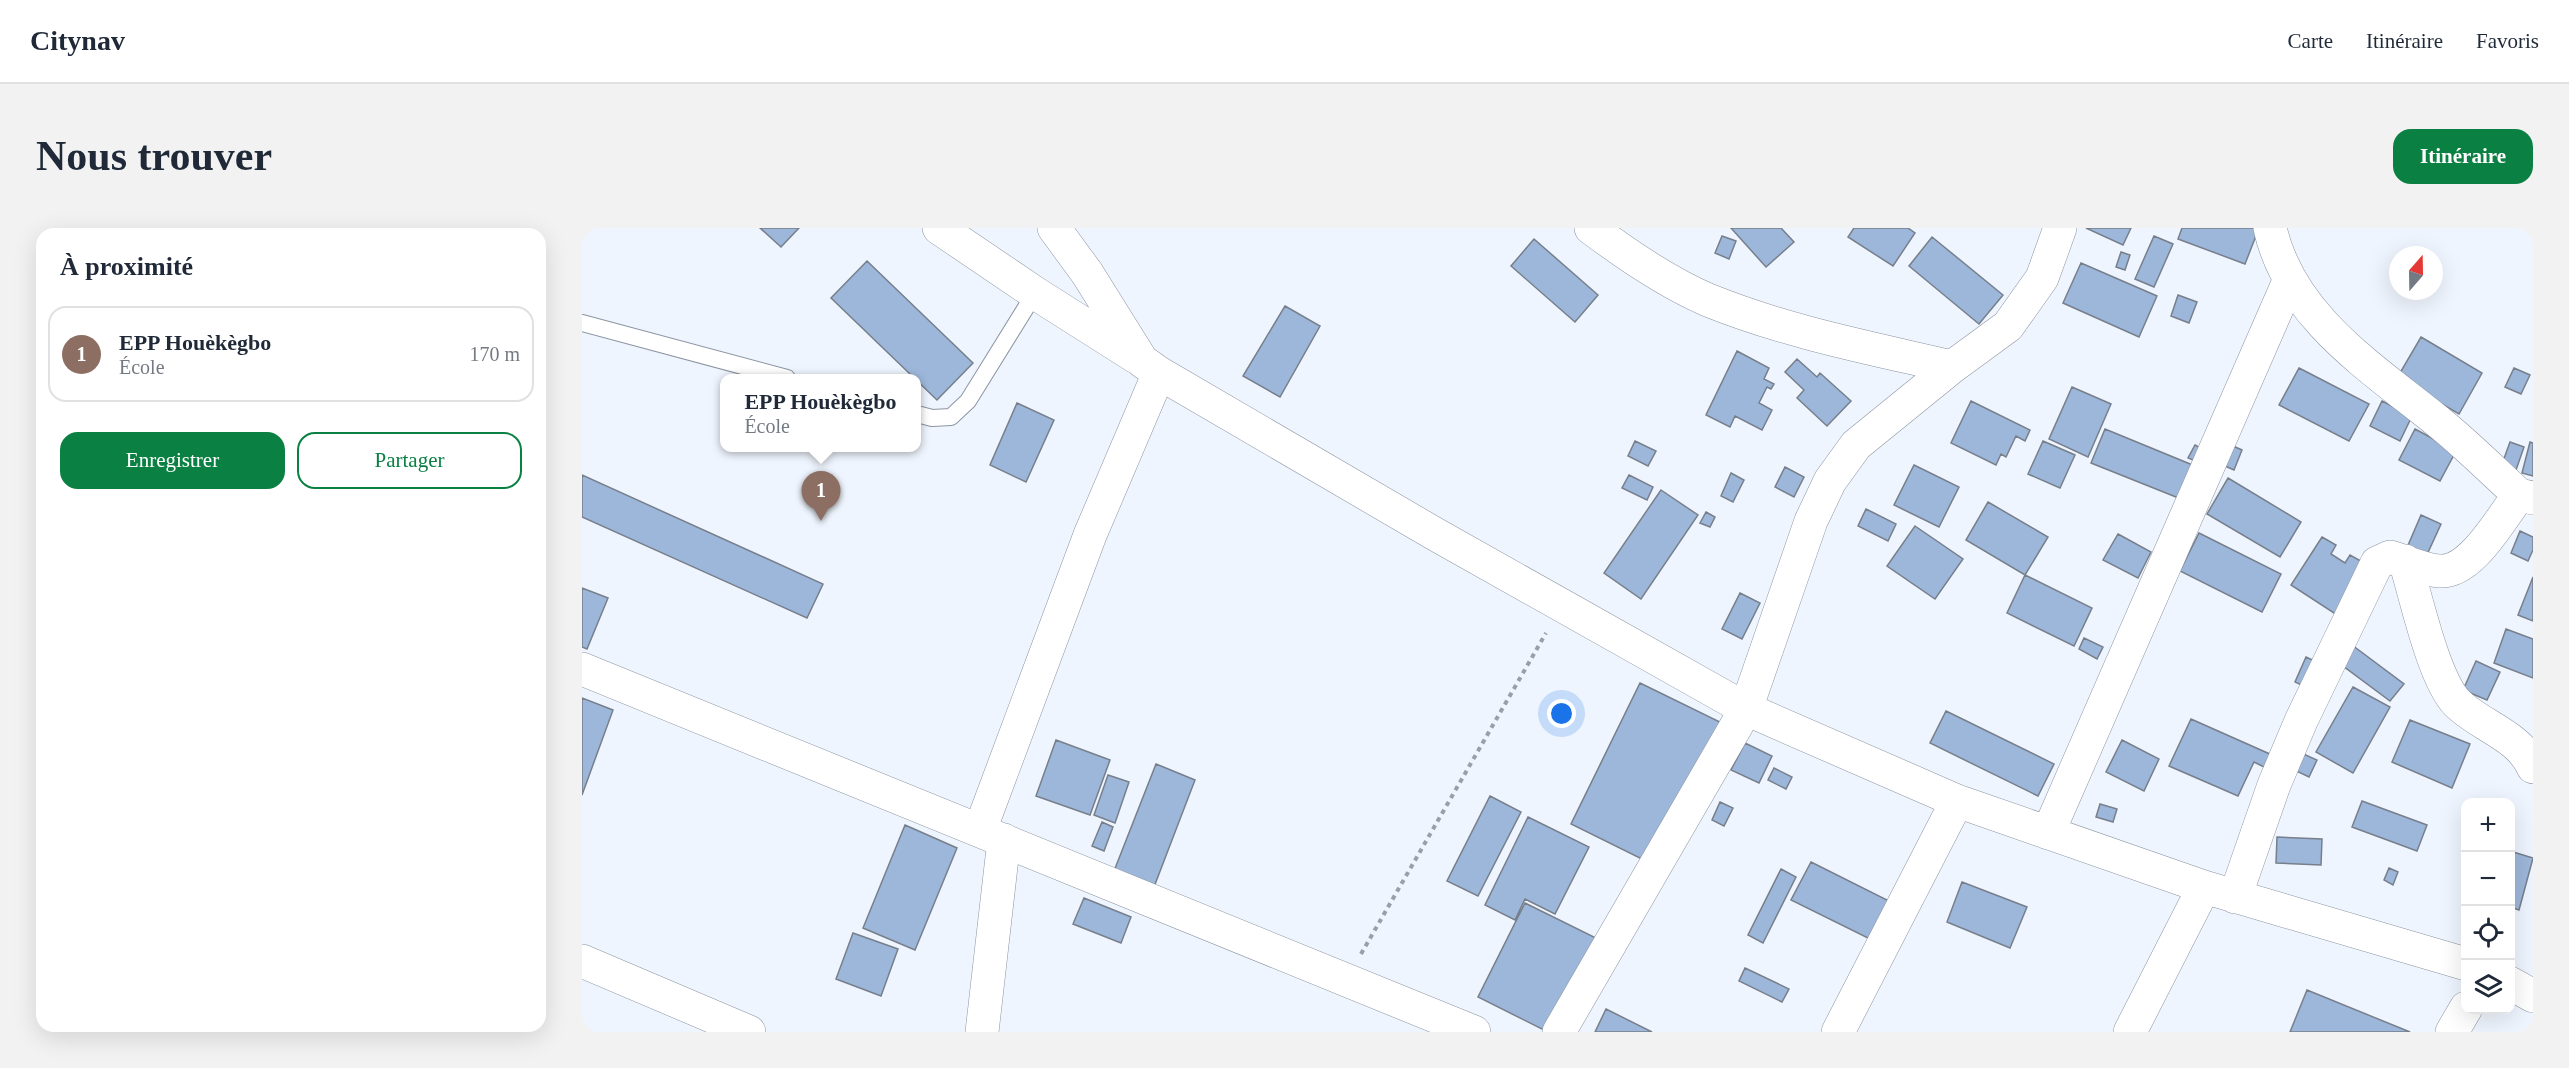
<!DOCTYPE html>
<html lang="fr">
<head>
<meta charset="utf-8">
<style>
  :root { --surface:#fff; --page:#f2f2f3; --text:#1f2937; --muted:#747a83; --line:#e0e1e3; --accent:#0b8043 }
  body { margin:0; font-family:"Times New Roman",serif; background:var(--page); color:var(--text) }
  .controls { position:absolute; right:18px; bottom:18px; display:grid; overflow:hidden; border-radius:12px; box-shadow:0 6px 24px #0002 }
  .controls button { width:54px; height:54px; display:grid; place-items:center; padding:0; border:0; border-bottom:2px solid var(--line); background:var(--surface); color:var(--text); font:30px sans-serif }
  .compass { position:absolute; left:1807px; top:18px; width:54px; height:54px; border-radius:50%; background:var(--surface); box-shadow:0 6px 24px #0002; rotate:20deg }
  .you { position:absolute; left:980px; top:486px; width:21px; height:21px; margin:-15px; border:4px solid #fff; border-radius:50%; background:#1a73e8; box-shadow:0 0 0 9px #1a73e833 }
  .badge { display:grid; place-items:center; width:39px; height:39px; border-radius:50%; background:var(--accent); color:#fff; font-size:20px; font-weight:700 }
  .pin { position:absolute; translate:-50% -50px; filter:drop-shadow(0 2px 3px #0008) }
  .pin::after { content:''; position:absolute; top:32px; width:21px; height:18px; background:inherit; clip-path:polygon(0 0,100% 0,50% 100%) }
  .popup { position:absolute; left:138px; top:146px; width:201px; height:78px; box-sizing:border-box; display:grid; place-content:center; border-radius:12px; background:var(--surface); filter:drop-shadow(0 2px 4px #0005); font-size:20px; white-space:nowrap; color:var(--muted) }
  .popup b { font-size:22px; color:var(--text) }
  .popup::after { content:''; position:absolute; left:50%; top:100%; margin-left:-12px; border:12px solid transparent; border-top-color:var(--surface) }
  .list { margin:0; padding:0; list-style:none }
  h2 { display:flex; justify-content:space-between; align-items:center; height:78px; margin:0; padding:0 24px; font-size:26px }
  h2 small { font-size:20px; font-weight:400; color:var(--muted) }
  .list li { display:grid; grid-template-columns:39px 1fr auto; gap:18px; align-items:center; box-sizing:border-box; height:96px; margin:0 12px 12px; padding:0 12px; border:2px solid var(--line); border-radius:18px }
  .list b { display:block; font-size:22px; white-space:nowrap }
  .list p { margin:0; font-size:20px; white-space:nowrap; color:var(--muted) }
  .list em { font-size:20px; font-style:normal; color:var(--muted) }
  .actions { display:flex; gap:12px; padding:18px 24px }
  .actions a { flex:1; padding:14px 0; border:2px solid var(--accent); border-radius:18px; text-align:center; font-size:21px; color:var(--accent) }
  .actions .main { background:var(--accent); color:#fff }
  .icon { flex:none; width:33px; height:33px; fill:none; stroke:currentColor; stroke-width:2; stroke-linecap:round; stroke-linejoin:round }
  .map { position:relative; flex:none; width:1951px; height:804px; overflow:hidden; border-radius:18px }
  header { display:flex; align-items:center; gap:36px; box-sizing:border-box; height:84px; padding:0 30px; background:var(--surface); border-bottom:2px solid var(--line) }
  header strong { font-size:28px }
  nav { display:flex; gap:33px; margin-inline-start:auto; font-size:21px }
  .intro { display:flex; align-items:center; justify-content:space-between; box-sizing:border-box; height:144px; padding:0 36px }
  h1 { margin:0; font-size:42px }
  .button { padding:15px 27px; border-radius:18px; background:var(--accent); color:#fff; font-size:21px; font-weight:700 }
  main { display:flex; gap:36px; padding:0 36px }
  aside { flex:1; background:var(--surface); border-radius:18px; box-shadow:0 6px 24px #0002 }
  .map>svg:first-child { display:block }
</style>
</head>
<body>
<header>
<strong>Citynav</strong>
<nav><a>Carte</a><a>Itinéraire</a><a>Favoris</a></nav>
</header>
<div class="intro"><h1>Nous trouver</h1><a class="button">Itinéraire</a></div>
<main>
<aside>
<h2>À proximité<small></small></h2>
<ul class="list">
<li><span class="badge" style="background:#8d6e63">1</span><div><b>EPP Houèkègbo</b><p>École</p></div><em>170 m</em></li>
</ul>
<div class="actions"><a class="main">Enregistrer</a><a>Partager</a></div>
</aside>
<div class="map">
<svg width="1951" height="804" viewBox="0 0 1951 804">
  <rect width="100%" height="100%" fill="#eff5fe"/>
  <!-- building -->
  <path fill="#9db7da" stroke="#767f8b" stroke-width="1.5" d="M178,0H217L199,19Z
    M1149,0H1199L1212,14L1184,39Z
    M1272,0H1326L1333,5L1311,38L1266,9Z
    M1504,0H1549L1541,17Z
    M1600,0H1677L1663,36L1596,11Z
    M1140,8L1154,13L1147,31L1133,25Z
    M1572,8L1591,16L1572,59L1553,51Z
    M1350,9L1421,67L1397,96L1327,38Z
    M952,11L1016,67L993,94L929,38Z
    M1539,24L1548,27L1543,42L1534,39Z
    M285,33L391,135L355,172L249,70Z
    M1499,35L1575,68L1557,109L1481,75Z
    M1596,67L1615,74L1607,95L1589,88Z
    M703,78L738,98L698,169L661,148Z
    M1839,109L1900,145L1877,186L1815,150Z
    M1155,123L1187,140L1182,151L1192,156L1189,161L1185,159L1177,175L1190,182L1180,202L1153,188L1148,199L1124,187Z
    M1215,131L1235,149L1238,145L1269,173L1245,198L1215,170L1222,162L1203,144Z
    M1717,140L1787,176L1767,213L1697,177Z
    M1932,140L1948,147L1939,166L1923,159Z
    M1490,159L1529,176L1506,229L1467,211Z
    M1389,173L1448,202L1443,213L1434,208L1424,229L1419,226L1414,237L1369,215Z
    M1800,173L1830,188L1818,213L1788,198Z
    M435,175L472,192L444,254L408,237Z
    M1523,201L1613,238L1599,271L1509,235Z
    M1833,201L1874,223L1858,253L1817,232Z
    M1053,213L1074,223L1066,238L1046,228Z
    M1461,213L1493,227L1478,260L1446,246Z
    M1928,214L1942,219L1934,242L1920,236Z
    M1948,214L1951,215V248L1940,245Z
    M1613,217L1624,223L1618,235L1606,230Z
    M1651,218L1660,222L1652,242L1643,238Z
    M1332,237L1377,259L1357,299L1312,277Z
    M1203,239L1222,249L1212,269L1193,259Z
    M1149,245L1162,252L1151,274L1139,268Z
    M0,247L241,356L225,390L0,289Z
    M1047,247L1071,259L1065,272L1040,260Z
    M1646,250L1719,294L1698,329L1625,286Z
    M1079,262L1116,287L1059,371L1022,345Z
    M1406,274L1466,309L1443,347L1384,312Z
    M1284,281L1314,296L1306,313L1276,298Z
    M1124,284L1133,289L1128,299L1118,295Z
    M1839,287L1859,296L1843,331L1824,322Z
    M1333,298L1381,331L1353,371L1305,338Z
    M1938,303L1951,309V322L1946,333L1929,325Z
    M1617,305L1699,346L1680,384L1598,343Z
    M1536,306L1569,324L1556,350L1521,332Z
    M1740,309L1754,317L1749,326L1763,335L1768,327L1786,337L1755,387L1709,357Z
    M1443,347L1510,380L1492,418L1425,385Z
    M1951,349V393L1936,387Z
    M0,360L26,370L5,421L0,419Z
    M1158,365L1178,375L1160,411L1140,401Z
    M1924,401L1951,411V450L1912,435Z
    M1502,410L1521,419L1515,431L1497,421Z
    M1770,417L1822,456L1808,473L1757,435Z
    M1724,429L1741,437L1730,462L1713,454Z
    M1894,433L1918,444L1905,472L1881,462Z
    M1058,455L1140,495L1070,636L989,596Z
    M1771,459L1808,479L1771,545L1734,524Z
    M0,470L31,482L0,567Z
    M1364,483L1472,536L1456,568L1348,515Z
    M1609,491L1690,527L1684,540L1672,534L1656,568L1587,538Z
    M1828,492L1888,516L1870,560L1810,534Z
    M474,512L528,532L508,587L454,568Z
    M1540,512L1577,531L1562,563L1524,544Z
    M1163,515L1190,528L1177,555L1149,542Z
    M1717,524L1735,532L1727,549L1710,541Z
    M574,536L613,552L572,659L532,643Z
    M1192,540L1210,549L1204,561L1186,552Z
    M526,547L547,554L533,595L512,587Z
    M908,568L939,584L896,668L865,653Z
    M1780,573L1845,597L1835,623L1770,599Z
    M1138,574L1151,580L1142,598L1130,592Z
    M1518,576L1535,581L1531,594L1514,589Z
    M946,589L1007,619L973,686L943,671L933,692L903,677Z
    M520,594L531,599L522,623L510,618Z
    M323,597L375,620L333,722L281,700Z
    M1695,609L1740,611L1739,637L1694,635Z
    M1928,623L1951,630L1937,682L1928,679Z
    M1229,634L1311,675L1292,713L1209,672Z
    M1807,640L1816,644L1811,657L1802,652Z
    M1199,641L1214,649L1181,715L1166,707Z
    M1380,654L1445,679L1428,720L1365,694Z
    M502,670L549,689L539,715L491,696Z
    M943,675L1014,710L966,804L896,769Z
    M271,705L316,721L299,768L254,751Z
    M1163,740L1207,761L1200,774L1157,753Z
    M1725,762L1828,804H1708Z
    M1024,781L1070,804H1013Z"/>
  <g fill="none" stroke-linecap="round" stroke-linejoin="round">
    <!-- service casing -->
    <g stroke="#8c95a2" stroke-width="18">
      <path id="service" d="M0,95L205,150
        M335,186L350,190L369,189L386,173L453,65"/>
    </g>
    <!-- minor casing -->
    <g stroke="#8c95a2" stroke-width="34">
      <path id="minor" d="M357,0L453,65L554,129
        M472,0L505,45L560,133L577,145L853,306L1164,481L1375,573L1622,659L1884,736
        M1009,0C1045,27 1084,54 1126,72C1205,104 1288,120 1370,139
        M1688,0C1708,90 1792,141 1859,196C1886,218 1911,243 1937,267L1951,270
        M1823,333C1834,368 1851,450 1875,475C1898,498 1937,507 1951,539
        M0,441L892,804
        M398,602L508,307L577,145
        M1466,605L1707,53
        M1653,669L1692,557L1719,493L1795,335L1808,329C1823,333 1841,342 1857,343C1889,346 1919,290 1937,267
        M0,733L167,804
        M1928,755L1951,768
        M400,804L422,612
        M977,804L1164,481L1229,293L1248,253L1274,217L1370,139L1426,98L1460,50L1478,0
        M1256,804L1375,573
        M1548,804L1622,659
        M1870,804L1884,780"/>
    </g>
    <!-- path -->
    <path stroke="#9a9fa7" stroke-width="4" stroke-dasharray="4.5 4.5" stroke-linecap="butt" d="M779,726L964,405"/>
    <!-- service -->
    <use href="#service" stroke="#fff" stroke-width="16"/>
    <!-- minor -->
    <use href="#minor" stroke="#fff" stroke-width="33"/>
  </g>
</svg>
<div class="controls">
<button>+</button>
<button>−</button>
<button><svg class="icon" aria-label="locate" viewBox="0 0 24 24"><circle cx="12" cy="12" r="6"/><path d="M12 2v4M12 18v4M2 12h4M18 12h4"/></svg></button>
<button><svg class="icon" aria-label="layers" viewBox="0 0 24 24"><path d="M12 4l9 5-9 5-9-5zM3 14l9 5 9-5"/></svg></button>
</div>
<svg class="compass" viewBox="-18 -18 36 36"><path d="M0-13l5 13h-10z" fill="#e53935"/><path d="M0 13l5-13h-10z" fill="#747a83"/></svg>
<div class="you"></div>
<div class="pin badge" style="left:239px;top:293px;background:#8d6e63">1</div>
<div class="popup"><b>EPP Houèkègbo</b>École</div>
</div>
</main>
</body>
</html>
